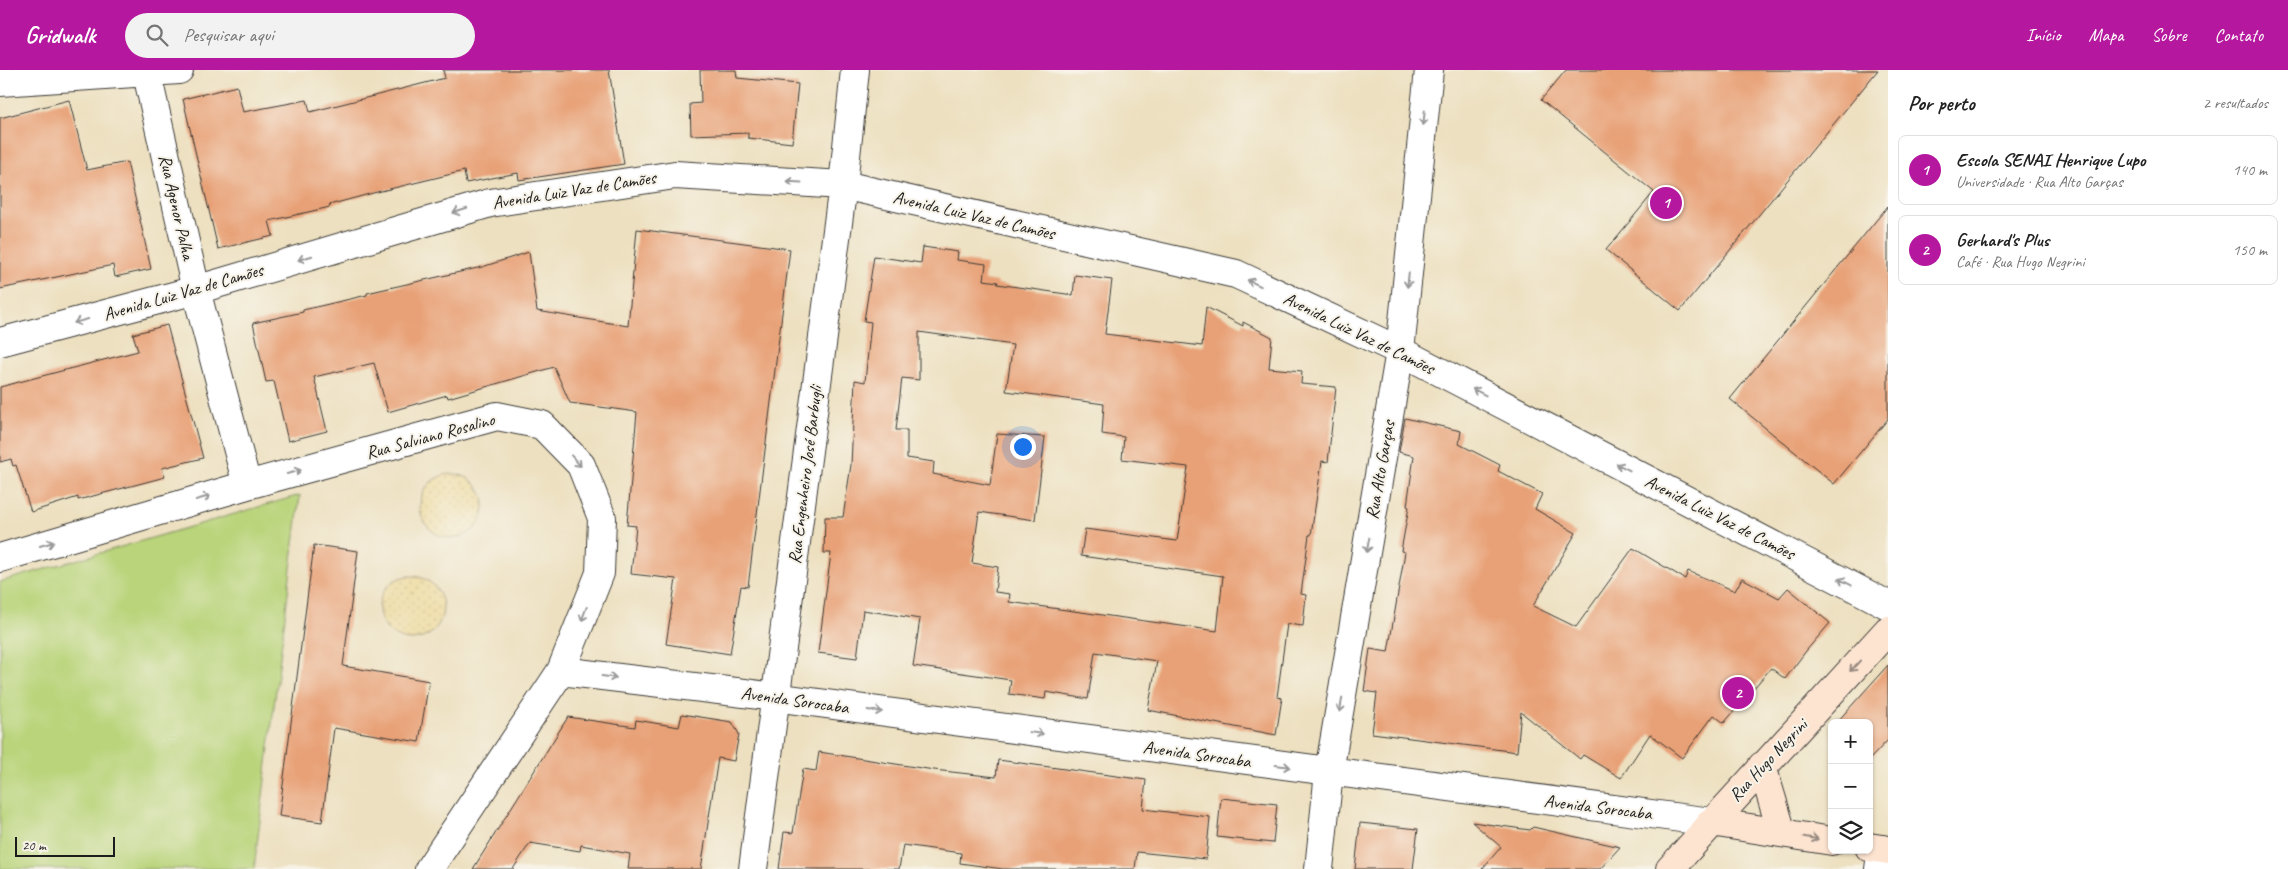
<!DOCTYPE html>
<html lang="pt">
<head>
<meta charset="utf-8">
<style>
  :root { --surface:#fff; --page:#f2f2f2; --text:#222; --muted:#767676; --line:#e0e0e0; --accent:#b5179e }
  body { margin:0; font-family:Caveat,sans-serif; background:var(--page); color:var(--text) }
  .controls { position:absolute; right:15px; bottom:15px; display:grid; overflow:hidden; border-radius:8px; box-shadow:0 1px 4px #0004 }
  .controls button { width:45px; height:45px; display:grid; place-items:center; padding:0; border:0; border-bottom:1px solid var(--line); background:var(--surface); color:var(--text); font:25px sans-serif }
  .scale { position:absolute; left:15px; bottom:12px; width:100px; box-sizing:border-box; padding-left:5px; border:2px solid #1c1c1c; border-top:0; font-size:14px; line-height:18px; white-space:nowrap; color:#1c1c1c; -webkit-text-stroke:4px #f7f3e8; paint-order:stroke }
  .you { position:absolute; left:1022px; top:376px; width:18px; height:18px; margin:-12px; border:4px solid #fff; border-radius:50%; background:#1a73e8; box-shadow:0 0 0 8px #1a73e833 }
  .badge { display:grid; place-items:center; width:32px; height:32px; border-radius:50%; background:var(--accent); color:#fff; font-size:16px; font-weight:700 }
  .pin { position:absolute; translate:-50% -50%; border:2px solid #fff; box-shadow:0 1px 5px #0006 }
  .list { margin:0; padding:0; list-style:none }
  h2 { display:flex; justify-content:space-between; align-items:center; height:65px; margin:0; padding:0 20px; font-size:21px }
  h2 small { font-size:16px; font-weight:400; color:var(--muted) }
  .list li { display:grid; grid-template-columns:32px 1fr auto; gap:15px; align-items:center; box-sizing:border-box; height:70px; margin:0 10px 10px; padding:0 10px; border:1px solid var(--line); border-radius:8px }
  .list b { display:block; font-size:19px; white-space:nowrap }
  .list p { margin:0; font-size:16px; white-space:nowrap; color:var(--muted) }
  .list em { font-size:16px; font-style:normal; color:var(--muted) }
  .icon { flex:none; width:28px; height:28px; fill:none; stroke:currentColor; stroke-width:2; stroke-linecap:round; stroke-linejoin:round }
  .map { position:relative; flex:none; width:1888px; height:799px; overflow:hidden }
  header { display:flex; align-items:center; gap:30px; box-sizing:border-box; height:70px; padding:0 25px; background:var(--accent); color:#fff }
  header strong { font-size:24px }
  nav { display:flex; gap:28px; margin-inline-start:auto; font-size:18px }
  .search { width:350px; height:45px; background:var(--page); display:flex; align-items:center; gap:12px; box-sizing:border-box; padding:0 18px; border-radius:28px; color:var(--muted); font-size:19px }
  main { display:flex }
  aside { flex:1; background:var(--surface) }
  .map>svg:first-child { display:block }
</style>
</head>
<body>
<header>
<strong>Gridwalk</strong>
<div class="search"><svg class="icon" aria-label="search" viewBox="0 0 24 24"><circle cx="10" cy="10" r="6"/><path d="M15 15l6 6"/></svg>Pesquisar aqui</div>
<nav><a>Início</a><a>Mapa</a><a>Sobre</a><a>Contato</a></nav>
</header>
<main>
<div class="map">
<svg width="1888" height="799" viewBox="0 0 1888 799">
  <defs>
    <pattern id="sand-dots" width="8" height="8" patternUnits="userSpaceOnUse" patternTransform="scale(1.25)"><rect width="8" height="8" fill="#eeda9e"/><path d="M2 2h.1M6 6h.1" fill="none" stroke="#ccba88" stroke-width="1.8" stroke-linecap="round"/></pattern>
  </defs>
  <rect width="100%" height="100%" fill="#f7f3e8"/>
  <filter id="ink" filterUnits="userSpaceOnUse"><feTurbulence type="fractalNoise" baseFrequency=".02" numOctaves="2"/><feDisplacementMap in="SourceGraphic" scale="10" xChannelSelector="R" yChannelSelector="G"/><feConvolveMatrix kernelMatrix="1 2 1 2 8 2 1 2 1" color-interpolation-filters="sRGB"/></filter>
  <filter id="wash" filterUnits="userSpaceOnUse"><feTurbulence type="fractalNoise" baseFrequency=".0096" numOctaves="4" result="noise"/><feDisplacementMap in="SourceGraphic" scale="20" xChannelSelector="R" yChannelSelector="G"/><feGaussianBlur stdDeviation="1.12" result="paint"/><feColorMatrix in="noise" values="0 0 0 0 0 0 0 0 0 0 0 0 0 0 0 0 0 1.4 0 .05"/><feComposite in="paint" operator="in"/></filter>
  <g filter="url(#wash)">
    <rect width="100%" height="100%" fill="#ede0c0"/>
    <!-- grass -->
    <path fill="#b9d47a" stroke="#6a784b" d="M300,425L254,799H0V512Z"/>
    <!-- sand -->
    <path fill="url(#sand-dots)" stroke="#857b5d" d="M420 436a32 32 0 1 1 64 0a32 32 0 1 1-64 0Z
      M379 538a32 32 0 1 1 64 0a32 32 0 1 1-64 0Z"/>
    <g id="blocks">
      <!-- building -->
      <path fill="#e8a177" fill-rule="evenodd" d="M443,0H609L624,94L519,110L518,103L466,113L464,101L373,123L329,135L330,137L269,151L273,166L218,179L183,29L237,16L243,42L307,30L310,42L445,8Z
        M700,0H736L737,8L798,14L792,73L748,68V63L691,65L690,34L701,33Z
        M1566,0H1878L1680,241L1606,180L1654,122L1541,30Z
        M69,30L87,100L127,92L151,199L115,207L113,195L0,219V48Z
        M1888,136V349L1834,414L1730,329Z
        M637,159L790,179L748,517L741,516L730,584L666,574L676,509L631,504L636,456L627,455L637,342L570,333L554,297L448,328L447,325L388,342L374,293L314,307L327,361L288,371L274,311L266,312L253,253L303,242V240L367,225V223L482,197L529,182L537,241L628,256Z
        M923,177L958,182L957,190L986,194L984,210L998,212L997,214L1073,225L1075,205L1112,210L1105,264L1202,276L1206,237L1243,256V252L1272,267L1269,298L1302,301L1301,314L1336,317L1328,392L1322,391L1311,465H1309L1301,524L1306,525L1303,556L1287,554L1277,627L1282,628L1276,665L1148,640L1157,591L1095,582L1088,629L1046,622L1045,629L1009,624L1011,610L913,596L920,549L863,540L857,588L818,583L831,483H824L825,447H843L851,395L855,310L865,312L871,252L864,251L874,186L921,193ZM919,262L1013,275L1006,321L1104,334L1102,364L1124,367L1122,389L1188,397L1177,471L1085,459L1081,486L1223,506L1217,561L1009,532L1010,524L995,522L998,497L972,493L979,442L1035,450L1045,367L997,364L990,415L933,404L934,392L907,388V360H896L902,308L919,310Z
        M167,255L203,388L162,398L165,407L78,430V427L31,442L16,395L13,396L11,389L0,392V317L138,281L133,264Z
        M1405,348L1461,361L1459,374L1500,395L1498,401L1542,424L1535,439L1576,463L1533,536L1576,557L1633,478L1685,509L1688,501L1735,521L1742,508L1779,528L1788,518L1830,553L1806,581L1785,609L1771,598L1724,653L1714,645L1682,688L1650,664L1621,708L1583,685L1580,689L1521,642L1517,682L1372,663L1377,623L1364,621L1370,579L1388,582L1405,482L1401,481L1409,437L1407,436L1414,386L1399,382Z
        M314,475L358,481L343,596L429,611L419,672L334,658L322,752L279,746Z
        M1888,595V670L1869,690V653H1836Z
        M682,644L732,652L739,664L734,691L718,688L701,799H628L630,784L581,775L580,781L530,773L513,799H473L568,647L635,657L636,650L679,657Z
        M819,682L934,700L996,707L998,690L1146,710L1143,739L1210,747L1206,789L1137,782L1135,799H1003L960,793L961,783L903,775L899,799H779L784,762L793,763L803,699L816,701Z
        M1221,728L1277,734L1273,773L1217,767Z
        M1472,752L1530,760L1533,757L1620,777L1600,799H1482L1501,777Z
        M1360,753L1418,759L1413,799H1355Z"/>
    </g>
  </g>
  <g filter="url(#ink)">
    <use href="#blocks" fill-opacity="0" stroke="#3b3935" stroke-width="1"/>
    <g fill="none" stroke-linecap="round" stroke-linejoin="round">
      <!-- street casing -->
      <g stroke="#3b3935" stroke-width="30">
        <path id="street" d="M147,4L196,220L247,415
          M0,12L179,0
          M0,272L196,220L490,133L675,105L843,115L1236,204L1400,281L1888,535
          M0,488L247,415L497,346L542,355L581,395L602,448L600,503L561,601L429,799
          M561,601L744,623L1711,752
          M753,799L843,115L855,0
          M1319,799L1329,702L1400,281L1429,0
          M1879,799L1882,779"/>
      </g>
      <!-- secondary casing -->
      <g stroke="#3b3935" stroke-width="30">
        <path id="secondary" d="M1762,696L1782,763
          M1711,752L1832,771
          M1869,777L1888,780
          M1670,799L1888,560"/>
      </g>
      <!-- street -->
      <use href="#street" stroke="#fff" stroke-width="28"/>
      <!-- secondary -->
      <use href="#secondary" stroke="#fde4d1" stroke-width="28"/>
    </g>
    <!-- one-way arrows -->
    <defs><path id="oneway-shaft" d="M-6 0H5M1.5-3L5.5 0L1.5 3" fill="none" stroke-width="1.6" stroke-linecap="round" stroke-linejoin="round" transform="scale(1.25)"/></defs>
    <g stroke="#999">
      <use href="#oneway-shaft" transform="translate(1424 48) rotate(96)"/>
      <use href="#oneway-shaft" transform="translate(794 112) rotate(-177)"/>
      <use href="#oneway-shaft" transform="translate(460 141) rotate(163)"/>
      <use href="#oneway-shaft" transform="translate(305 188) rotate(163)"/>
      <use href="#oneway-shaft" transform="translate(1408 210) rotate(96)"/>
      <use href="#oneway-shaft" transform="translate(1254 213) rotate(-155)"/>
      <use href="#oneway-shaft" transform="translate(81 251) rotate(165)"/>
      <use href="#oneway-shaft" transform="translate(1479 322) rotate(-153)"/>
      <use href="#oneway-shaft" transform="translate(576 391) rotate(48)"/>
      <use href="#oneway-shaft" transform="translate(1623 397) rotate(-153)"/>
      <use href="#oneway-shaft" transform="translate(294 402) rotate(-15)"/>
      <use href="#oneway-shaft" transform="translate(203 428) rotate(-16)"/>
      <use href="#oneway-shaft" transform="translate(47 474) rotate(-16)"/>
      <use href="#oneway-shaft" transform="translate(1368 475) rotate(100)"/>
      <use href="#oneway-shaft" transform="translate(1845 512) rotate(-153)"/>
      <use href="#oneway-shaft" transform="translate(584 544) rotate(111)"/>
      <use href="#oneway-shaft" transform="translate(609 607) rotate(7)"/>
      <use href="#oneway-shaft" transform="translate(1341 635) rotate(100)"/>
      <use href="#oneway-shaft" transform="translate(875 641) rotate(8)"/>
      <use href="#oneway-shaft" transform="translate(1036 663) rotate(8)"/>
      <use href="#oneway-shaft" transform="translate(1283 696) rotate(7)"/>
    </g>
    <g stroke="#988a80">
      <use href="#oneway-shaft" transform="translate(1855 596) rotate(133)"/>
      <use href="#oneway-shaft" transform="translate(1811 768) rotate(9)"/>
    </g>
  </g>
  <g text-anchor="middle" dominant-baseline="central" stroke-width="4" stroke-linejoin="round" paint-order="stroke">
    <!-- street labels -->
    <g font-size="18" fill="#1c1c1c" stroke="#f7f3e8">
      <text transform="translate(574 120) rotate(-9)">Avenida Luiz Vaz de Camões</text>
      <text transform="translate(177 137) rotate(77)">Rua Agenor Palha</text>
      <text transform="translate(974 145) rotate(13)">Avenida Luiz Vaz de Camões</text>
      <text transform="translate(183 222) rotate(-16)">Avenida Luiz Vaz de Camões</text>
      <text transform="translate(1359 263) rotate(26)">Avenida Luiz Vaz de Camões</text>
      <text transform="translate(430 366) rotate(-15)">Rua Salviano Rosalino</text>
      <text transform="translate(1380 400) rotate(-80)">Rua Alto Garças</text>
      <text transform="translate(805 405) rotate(-83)">Rua Engenheiro José Barbugli</text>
      <text transform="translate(1720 447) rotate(27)">Avenida Luiz Vaz de Camões</text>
      <text transform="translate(795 630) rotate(8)">Avenida Sorocaba</text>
      <text transform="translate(1197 684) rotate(8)">Avenida Sorocaba</text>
      <text transform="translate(1768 690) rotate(-47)">Rua Hugo Negrini</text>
      <text transform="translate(1598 737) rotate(7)">Avenida Sorocaba</text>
    </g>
  </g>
</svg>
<div class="controls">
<button>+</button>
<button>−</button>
<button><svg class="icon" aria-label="layers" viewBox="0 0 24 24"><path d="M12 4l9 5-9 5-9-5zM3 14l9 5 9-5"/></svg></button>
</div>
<div class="scale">20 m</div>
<div class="you"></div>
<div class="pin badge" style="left:1666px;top:133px">1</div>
<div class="pin badge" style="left:1738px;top:623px">2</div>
</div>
<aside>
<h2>Por perto<small>2 resultados</small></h2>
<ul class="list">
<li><span class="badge">1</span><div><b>Escola SENAI Henrique Lupo</b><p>Universidade · Rua Alto Garças</p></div><em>140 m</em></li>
<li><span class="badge">2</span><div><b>Gerhard's Plus</b><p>Café · Rua Hugo Negrini</p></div><em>150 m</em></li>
</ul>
</aside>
</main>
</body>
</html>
